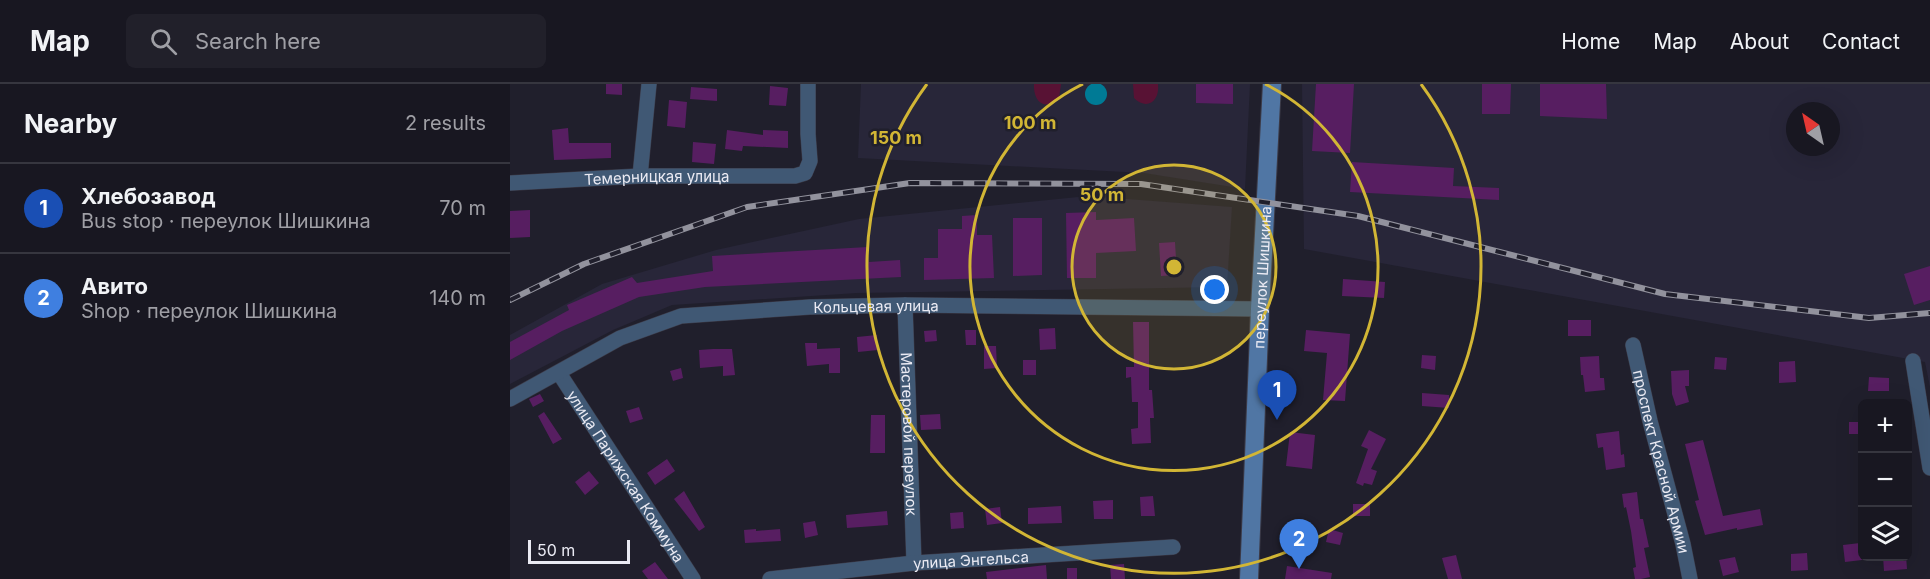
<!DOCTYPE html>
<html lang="en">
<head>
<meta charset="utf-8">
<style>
  :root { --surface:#181721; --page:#21202a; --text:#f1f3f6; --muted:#9f9fa5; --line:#36363f; --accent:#1a73e8 }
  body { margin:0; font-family:Inter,sans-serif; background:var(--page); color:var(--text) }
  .controls { position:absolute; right:18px; bottom:18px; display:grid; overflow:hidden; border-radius:9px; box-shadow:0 6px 24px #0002 }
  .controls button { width:54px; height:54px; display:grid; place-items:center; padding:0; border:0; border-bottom:2px solid var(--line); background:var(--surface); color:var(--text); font:30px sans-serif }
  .compass { position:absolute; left:1276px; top:18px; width:54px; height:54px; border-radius:50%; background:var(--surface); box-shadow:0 6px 24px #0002; rotate:326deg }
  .scale { position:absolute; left:18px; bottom:15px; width:102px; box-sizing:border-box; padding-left:6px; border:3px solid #eaeaf3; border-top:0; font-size:16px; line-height:21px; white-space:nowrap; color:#eaeaf3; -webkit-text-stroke:4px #201f2c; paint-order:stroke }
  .you { position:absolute; left:705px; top:206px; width:21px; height:21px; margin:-15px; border:4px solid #fff; border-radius:50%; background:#1a73e8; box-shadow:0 0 0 9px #1a73e833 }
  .badge { display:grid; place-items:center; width:39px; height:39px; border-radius:50%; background:var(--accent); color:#fff; font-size:20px; font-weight:700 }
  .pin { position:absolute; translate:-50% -50px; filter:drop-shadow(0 2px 3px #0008) }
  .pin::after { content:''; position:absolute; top:32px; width:21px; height:18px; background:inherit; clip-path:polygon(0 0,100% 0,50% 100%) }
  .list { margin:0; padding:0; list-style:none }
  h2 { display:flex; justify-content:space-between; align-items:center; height:78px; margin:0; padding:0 24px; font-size:26px }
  h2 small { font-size:20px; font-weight:400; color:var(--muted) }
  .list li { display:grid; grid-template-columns:39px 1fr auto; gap:18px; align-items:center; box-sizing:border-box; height:90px; padding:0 24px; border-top:2px solid var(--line) }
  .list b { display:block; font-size:22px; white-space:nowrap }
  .list p { margin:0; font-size:20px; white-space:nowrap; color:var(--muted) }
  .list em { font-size:20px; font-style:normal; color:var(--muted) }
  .icon { flex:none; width:33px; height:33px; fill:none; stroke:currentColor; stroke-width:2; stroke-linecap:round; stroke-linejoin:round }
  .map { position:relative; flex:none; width:1420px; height:495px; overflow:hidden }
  header { display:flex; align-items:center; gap:36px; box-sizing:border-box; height:84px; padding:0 30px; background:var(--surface); border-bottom:2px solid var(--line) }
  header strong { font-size:28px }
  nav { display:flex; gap:33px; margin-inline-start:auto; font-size:21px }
  .search { width:420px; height:54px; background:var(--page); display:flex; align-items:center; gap:15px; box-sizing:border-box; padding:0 21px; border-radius:9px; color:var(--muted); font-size:22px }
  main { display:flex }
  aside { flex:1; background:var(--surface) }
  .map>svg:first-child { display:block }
</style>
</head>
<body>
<header>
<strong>Map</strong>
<div class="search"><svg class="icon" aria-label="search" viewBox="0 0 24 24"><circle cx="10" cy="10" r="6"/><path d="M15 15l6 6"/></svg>Search here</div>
<nav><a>Home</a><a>Map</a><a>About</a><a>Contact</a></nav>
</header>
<main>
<aside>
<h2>Nearby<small>2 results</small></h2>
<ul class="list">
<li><span class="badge" style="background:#1a4fb4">1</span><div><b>Хлебозавод</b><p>Bus stop · переулок Шишкина</p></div><em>70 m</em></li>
<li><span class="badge" style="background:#3f7fe0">2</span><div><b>Авито</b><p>Shop · переулок Шишкина</p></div><em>140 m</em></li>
</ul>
</aside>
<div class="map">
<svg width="1420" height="495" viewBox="0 0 1420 495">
  <rect width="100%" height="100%" fill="#201f2c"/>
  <!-- built -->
  <path fill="#282639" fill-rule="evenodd" d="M351,0H740L735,105L634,89L348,74Z
    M792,0H1420V303L1415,278L794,165ZM1285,27H1321V63H1285Z
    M578,112L722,123L717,203L347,209L162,221L103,246L0,300V251L92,200L206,166L349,135Z"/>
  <!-- green -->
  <path fill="#581234" d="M524,0H551L549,14C534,28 523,17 524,0Z
    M623,0H648C650,17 637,27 624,14Z"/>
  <!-- water -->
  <path fill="#007a95" d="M575 10a11 11 0 1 1 22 0a11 11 0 1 1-22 0Z"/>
  <!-- building -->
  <path fill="#571e61" d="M96,0H112V11L96,10Z
    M686,0H723V20L686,19Z
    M806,0H844L840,69L802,67Z
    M972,0H1001L1000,30H972Z
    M1030,0H1096L1097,35L1030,32Z
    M260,2L278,4L276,22L259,21Z
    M181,3L207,5V17L180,15Z
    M159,16L177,18L175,44L157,42Z
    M58,44L59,59H101V74L44,76L42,46Z
    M217,46L253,51V46L278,47V64L233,62L232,67L215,65Z
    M183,58L206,60L204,80L182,78Z
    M842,78L944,84L943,102L989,104V116L840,108Z
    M20,126V153L0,154V127Z
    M586,128V136L624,134L626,167L586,169V194H557L556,129Z
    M467,131V151H482L484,194L414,196V174H428V145H452V132Z
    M503,134H532V191L503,192Z
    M665,158L667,191L651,192L649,159Z
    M358,163L359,178L390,176L391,193L195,203L129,213L52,247L0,276V258L59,226L57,221L122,193L127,199L203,187L202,172Z
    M1420,182V216L1404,221L1394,190Z
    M833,195L875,198L874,214L832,212Z
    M1058,236H1081V252H1058Z
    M623,238H639V306H642L644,334H640L641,359L622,360L621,345L628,344V318H622L621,293L616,294V283H624Z
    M545,244L546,265L530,266L529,245Z
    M426,246L427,257L415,258L414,247Z
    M455,246H466V261H456Z
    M796,246L840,250L835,317L813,316L817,269L794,267Z
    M367,251L368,266L348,268L347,253Z
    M295,259H307V265L330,264V289H319V280L297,282Z
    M474,262H486L487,284L474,285Z
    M203,265H222L225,291L213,292V282L190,284L189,266Z
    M912,271L926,272L925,286L911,284Z
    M1089,272L1090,294H1094L1095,306L1075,308L1073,291H1071L1070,273Z
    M1205,273L1217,274L1216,286L1204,285Z
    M513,276H526V291H513Z
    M1285,277L1286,298L1269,299V278Z
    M171,284L173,294L163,297L160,287Z
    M1179,286V302H1175L1179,318L1166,322L1162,310L1161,287Z
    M1359,293L1379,294V307H1358Z
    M912,309L939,311V324L912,322Z
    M30,310L34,317L23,323L19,315Z
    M129,323L133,335L120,339L116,327Z
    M34,328L52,355L43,360L28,332Z
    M430,330L431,345L411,346L410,331Z
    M361,331H375V369H360Z
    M1339,338H1353V350H1339Z
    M859,346L876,355L861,385L867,387L862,401L854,399L853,402L846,399L858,365L851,362Z
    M1109,347L1111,371L1114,370L1115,383L1096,386L1093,363L1088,364L1086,350Z
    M780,348L805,351L802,385L776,382Z
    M1193,356L1213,432L1250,425L1253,441L1227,446V444L1195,451L1185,417L1189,416L1175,360Z
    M157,375L165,387L145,401L137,389Z
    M79,387L89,399L75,411L65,398Z
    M174,407L195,443L189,447L164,415Z
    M1127,408L1130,435H1133L1139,463L1134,464L1140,493L1131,495H1125L1123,484L1126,483L1121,447L1116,423L1114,424L1112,410Z
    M643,412L645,432H631L630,413Z
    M603,416V435H584L583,417Z
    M843,420H860V432H843Z
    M551,422L552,439L518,440V424Z
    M490,423L492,439L477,441L475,425Z
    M377,427L378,441L337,444L336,431Z
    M453,428L454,444L441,445L440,429Z
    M305,437L308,451L295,454L293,439Z
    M246,445V447L270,445L271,457L235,459L234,446Z
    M819,445L833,449L830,461L816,458Z
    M1350,459L1352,476L1335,478L1333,461Z
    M1297,469L1298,486L1281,487V470Z
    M946,471L952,495H938L932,474Z
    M1373,472H1396L1397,485L1374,487Z
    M1225,473L1229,488L1213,492L1209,476Z
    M145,478L158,495H138L132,487Z
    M614,480L615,495H601L600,481Z
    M536,481L537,495H477L476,488Z
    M777,482L822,489L821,495H775Z
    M557,484H567V495H557Z"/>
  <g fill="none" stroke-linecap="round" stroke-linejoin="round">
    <!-- minor casing -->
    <g stroke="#3c3b48" stroke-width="16">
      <g id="minor">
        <path d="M130,92L139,0"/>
        <path id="s1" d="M0,99L130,92H285L295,89L300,77L298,50V0"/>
        <path id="s2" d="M395,221L404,479"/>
        <path id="s3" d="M1123,261L1140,337L1173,460L1180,495"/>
        <path d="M1403,277L1420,384"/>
        <path id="s4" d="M49,289L183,495"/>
        <path id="s5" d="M0,315L110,254L171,232L300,223L395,221L750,225"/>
        <path id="s6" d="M260,495L404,479L663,463"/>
      </g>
    </g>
    <!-- secondary casing -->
    <g stroke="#3c3b48" stroke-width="20">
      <g id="secondary">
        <path id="s7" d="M739,495L750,225L762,0"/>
      </g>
    </g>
    <!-- minor -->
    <use href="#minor" stroke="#405874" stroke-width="15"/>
    <!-- secondary -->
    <use href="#secondary" stroke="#5076a4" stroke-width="18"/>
    <!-- rail casing -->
    <g stroke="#92929d" stroke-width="6">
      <path id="rail" d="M0,216L74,180L237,123L400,99L631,100L848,132L1155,210L1359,234L1420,229"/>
    </g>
    <!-- rail -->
    <use href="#rail" stroke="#201f2c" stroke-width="4" stroke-dasharray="11" stroke-linecap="butt"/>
  </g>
  <!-- distance rings -->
  <circle cx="664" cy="183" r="102" fill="#d2b635" fill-opacity=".12"/>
  <g fill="none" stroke="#d2b635" stroke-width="3">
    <circle cx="664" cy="183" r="102"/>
    <path d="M755 0A204 204 0 1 1 573 0"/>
    <path d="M911 0A307 307 0 1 1 417 0"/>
  </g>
  <g text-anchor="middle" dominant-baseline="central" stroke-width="5" stroke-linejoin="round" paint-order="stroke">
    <!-- street labels -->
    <g font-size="15" fill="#eaeaf3" stroke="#201f2c">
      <text stroke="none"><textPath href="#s1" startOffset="147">Темерницкая улица</textPath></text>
      <text stroke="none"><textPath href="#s7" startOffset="302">переулок Шишкина</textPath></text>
      <text stroke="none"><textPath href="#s5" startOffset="386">Кольцевая улица</textPath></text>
      <text stroke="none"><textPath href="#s2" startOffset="129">Мастеровой переулок</textPath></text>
      <text stroke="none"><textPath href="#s3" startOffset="120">проспект Красной Армии</textPath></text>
      <text stroke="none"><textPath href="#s4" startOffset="123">улица Парижская Коммуна</textPath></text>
      <text stroke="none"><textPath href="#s6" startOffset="202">улица Энгельса</textPath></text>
    </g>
  </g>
  <circle cx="664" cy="183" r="9" fill="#d2b635" stroke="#201f2c" stroke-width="3"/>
  <g font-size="18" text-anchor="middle" font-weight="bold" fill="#d2b635" stroke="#201f2c" stroke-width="5" stroke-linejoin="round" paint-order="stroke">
    <text x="520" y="45">100 m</text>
    <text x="386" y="60">150 m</text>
    <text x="592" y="117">50 m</text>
  </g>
</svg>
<div class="controls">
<button>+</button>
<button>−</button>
<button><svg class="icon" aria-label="layers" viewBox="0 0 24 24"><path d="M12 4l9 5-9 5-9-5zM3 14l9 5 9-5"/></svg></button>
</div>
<svg class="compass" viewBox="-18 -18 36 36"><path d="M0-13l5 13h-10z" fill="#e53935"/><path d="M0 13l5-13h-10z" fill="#9f9fa5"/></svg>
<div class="scale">50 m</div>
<div class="you"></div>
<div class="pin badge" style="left:767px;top:336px;background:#1a4fb4">1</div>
<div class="pin badge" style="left:789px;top:485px;background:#3f7fe0">2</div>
</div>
</main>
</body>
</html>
